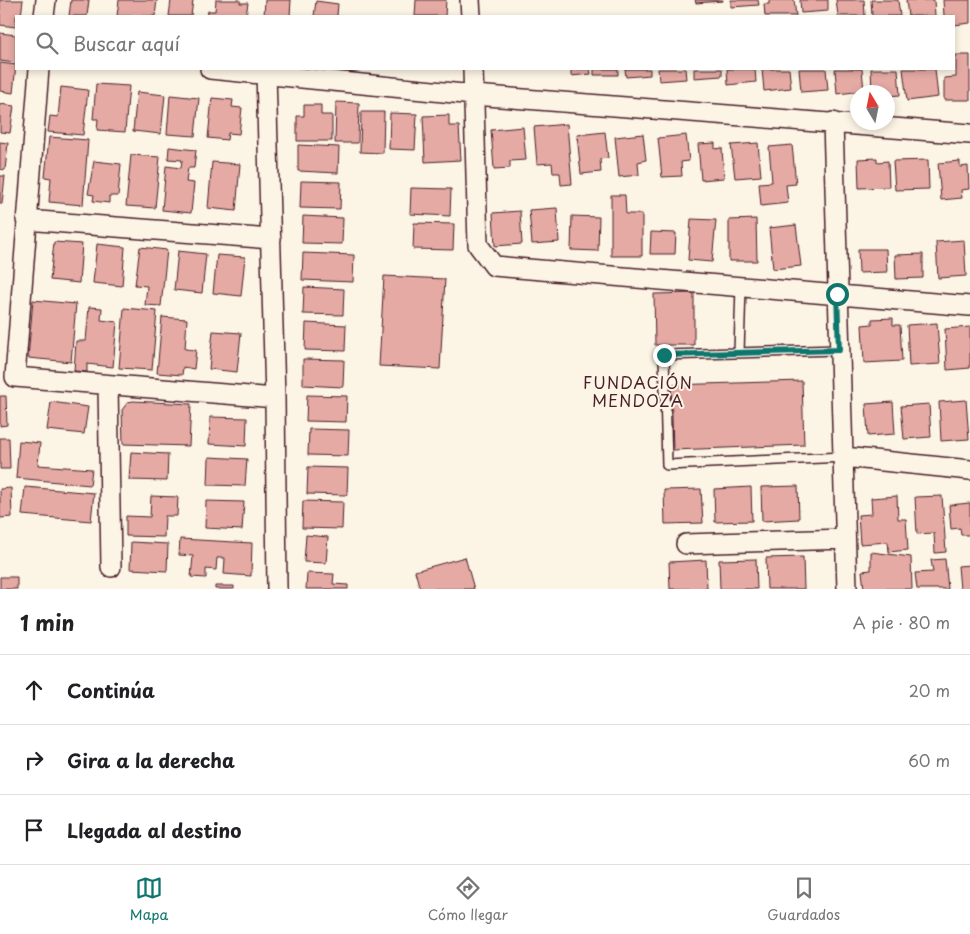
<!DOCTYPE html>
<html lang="es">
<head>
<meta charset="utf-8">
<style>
  :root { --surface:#fff; --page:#f6f6f6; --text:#202124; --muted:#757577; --line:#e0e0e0; --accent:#0f766e }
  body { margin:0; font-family:"Playpen Sans",sans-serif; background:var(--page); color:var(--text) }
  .compass { position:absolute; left:850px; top:85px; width:45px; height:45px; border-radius:50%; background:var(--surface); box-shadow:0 2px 8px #0003; rotate:350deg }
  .stop { position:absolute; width:15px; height:15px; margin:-11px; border:4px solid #0f766e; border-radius:50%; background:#fff }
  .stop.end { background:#0f766e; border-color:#fff; box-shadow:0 1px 5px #0008 }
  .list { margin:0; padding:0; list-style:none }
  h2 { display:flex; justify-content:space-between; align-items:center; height:65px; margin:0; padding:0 20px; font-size:21px }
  h2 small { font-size:16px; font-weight:400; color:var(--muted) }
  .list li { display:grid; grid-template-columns:32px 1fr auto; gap:15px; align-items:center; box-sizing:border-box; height:70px; padding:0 20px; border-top:1px solid var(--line) }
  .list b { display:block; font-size:19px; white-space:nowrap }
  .list em { font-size:16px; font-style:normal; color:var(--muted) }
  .icon { flex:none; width:28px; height:28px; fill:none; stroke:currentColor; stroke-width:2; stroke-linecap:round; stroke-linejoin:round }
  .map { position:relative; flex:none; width:970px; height:589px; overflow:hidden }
  .search { position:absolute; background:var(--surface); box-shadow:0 2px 8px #0003; left:15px; right:15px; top:15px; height:55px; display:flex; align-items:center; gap:12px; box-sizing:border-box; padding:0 18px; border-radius:0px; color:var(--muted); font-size:19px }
  .sheet { height:275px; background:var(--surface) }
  nav { display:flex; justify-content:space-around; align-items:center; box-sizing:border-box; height:70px; border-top:1px solid var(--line); background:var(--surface); font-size:14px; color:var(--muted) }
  nav a { display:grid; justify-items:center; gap:2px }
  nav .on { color:var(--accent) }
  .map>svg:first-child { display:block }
</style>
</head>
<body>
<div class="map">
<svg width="970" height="589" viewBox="0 0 970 589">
  <rect width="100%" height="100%" fill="#fcf5e5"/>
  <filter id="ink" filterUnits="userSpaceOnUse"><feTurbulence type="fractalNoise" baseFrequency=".02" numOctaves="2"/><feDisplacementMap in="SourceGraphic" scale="10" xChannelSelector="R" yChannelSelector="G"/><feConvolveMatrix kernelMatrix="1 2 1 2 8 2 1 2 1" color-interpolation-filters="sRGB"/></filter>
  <g filter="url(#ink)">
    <!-- building -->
    <path fill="#e4aaa3" stroke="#4a1f2b" d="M0,0H23L21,16H16V27L0,25Z
      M71,0H89L87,16H69Z
      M119,0H157L155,16H117Z
      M171,0H193L191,16H169Z
      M216,0H240V3H248L246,16H207L208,11H215Z
      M265,0H291L290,16H256H264Z
      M416,0H446L445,16H415Z
      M695,0H723V1L696,3Z
      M731,0H758L759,5L731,7Z
      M769,0H794L796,16H765L764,4H769Z
      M800,0H828V11L801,13Z
      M836,0H864L865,16H838Z
      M871,0H898L900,16H872Z
      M906,0H934L935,16H908Z
      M943,0H970V23L954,25V16H944Z
      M316,1L338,4L337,16H314Z
      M0,33L16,35V63L0,61Z
      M956,55H970V100H944V78L956,77Z
      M0,63L16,65L13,93L0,91Z
      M571,69H590L591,74L571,76Z
      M594,69H618V75H594Z
      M625,69H650V75L626,77Z
      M658,69H685L686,79L659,81Z
      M694,69H722V76L694,78Z
      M727,69H755L756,82L728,85Z
      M762,69H789L791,88L764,91Z
      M799,69H826L828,90L801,92Z
      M835,69H862L864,91L837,94Z
      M871,69H898L900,95L888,96V92H872Z
      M903,69H935L938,97L907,101Z
      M96,84L129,86L125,132L97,130L98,119H93Z
      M61,87L88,90L83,135L48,132L50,116L58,117Z
      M137,92L165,95L161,134L133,131Z
      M170,95L199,98L195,136L167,134Z
      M212,98L233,100L232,107L242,108L239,134L228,133L227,140L208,138Z
      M336,102L359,103L358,143H335Z
      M0,104L14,106L10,133L0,132Z
      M304,105H321V115H332V141H297V116H304Z
      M361,112H384L383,153L360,152Z
      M390,113L417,114L415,150L389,149Z
      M449,115V126H459L461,160L425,162L423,116Z
      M567,124L572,184L561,185L560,173H553L552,163L537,164L534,127Z
      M523,127L526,160L510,161V168L494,169L491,130Z
      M605,132L608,158L600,159L601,172L581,174L577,135Z
      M643,134L646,160L638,162L639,175L619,177L615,137Z
      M686,135L689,161L681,162L682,176L662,177L658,138Z
      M49,137L88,140L83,205L49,202L51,178L45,177Z
      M0,142L8,143L5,170L0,169Z
      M715,143V149L722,148L724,178L701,180L698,144Z
      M758,143L761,176L735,178L731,145Z
      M298,145L339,147L338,173L298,171Z
      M792,145L796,184L786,185L788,203L761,206L759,183L772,182L769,147Z
      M169,147L196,150L194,168H188L186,182L194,183L191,213L162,210L166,166L181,168L182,160L168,159Z
      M131,155L160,157L155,208L126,206Z
      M877,158V162L888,161L889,187L859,188L858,159Z
      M928,160L929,189L895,190L893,161Z
      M94,161L121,164L118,196H109V203L93,201L94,195L88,194Z
      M960,161V167L968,166L969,189L961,190L962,198L941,200L938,163Z
      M212,162L240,164L236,211L208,208Z
      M0,176H5L2,204H0Z
      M301,181L341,182L340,209L300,208Z
      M411,188L451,189L450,216L410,214Z
      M611,195H625L626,214H642V256H611Z
      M557,208L559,242L532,244L529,210Z
      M520,211L522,244L495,246L493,213Z
      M303,216L343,218L342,244L302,243Z
      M572,216L599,217L598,251L571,250Z
      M691,219L716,220L712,262L688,260Z
      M756,219L757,261H729V220Z
      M414,223L454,224L453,250L413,249Z
      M796,225L801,266L773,269L769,228Z
      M651,232L676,233L675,254H650Z
      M964,240L966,276L938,278L936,242Z
      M54,242L82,244L79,283L50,280Z
      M97,244L125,247L122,286L93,283Z
      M140,247L167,250L161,306L145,305L147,286L135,285Z
      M858,249H886L887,272L859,273Z
      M178,251L206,254L202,293L174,290Z
      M303,253L354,255L353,282L302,280Z
      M923,254V278L896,279L895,255Z
      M217,255L245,257L241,296L213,293Z
      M384,276L445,279L440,369L379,366Z
      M304,287L344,289L343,315L303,314Z
      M694,293V345H655L654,294Z
      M33,300L76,304L71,362L28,358Z
      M89,307L102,308L101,320L117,322L113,367L87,364V372L74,371L76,341H86Z
      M124,308L157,311L152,370L119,368Z
      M162,317L187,319L185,349L196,350L194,369L183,367L182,375L157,373Z
      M893,318V325H900L902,361L864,363L862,325L872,324V319Z
      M306,323L346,325L345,351L305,350Z
      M937,323L940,364L909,366L907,325Z
      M970,327V368L947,370L945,329Z
      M213,331L241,333L237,372L209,369Z
      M303,359L344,360L343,387L303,385Z
      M802,381L804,445L673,450L671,385Z
      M307,395L347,396L346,422L306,421Z
      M0,396H6L7,425L0,426Z
      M966,400L969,439L941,441L939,402Z
      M133,401L191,404L189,446L123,444L122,410L128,402Z
      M51,402L88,407L84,434L47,430Z
      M893,402L895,434L868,436L866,404Z
      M929,404L931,437L904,439L901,406Z
      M210,417L247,418L246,446L209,444Z
      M309,429L349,430L348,456L308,455Z
      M0,438H9L10,469H0Z
      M19,441L40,443L38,465L92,469L90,485L16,478Z
      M131,452L168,454L167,481L129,480Z
      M209,457L247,459L245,486L208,485Z
      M308,467L348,468L347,495L307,494Z
      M798,486L799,519L762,521L761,487Z
      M25,487L94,493L91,521L22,515Z
      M751,487L752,521L715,522L714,489Z
      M11,488L12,517L0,518V489Z
      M701,489L703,523L665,524L664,490Z
      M151,496L178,497L177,516H165L164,537L126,536V516L150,517Z
      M897,496L898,519H906L908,550L889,552L888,542L860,544L858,515L872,514L871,498Z
      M942,496L946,552L935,553L934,533L917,534L915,497Z
      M206,501L244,502L242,530L205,528Z
      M303,501L343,502L342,529L302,528Z
      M970,503V535H961L960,528L951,529L949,505Z
      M306,535L328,537L326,563L304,562Z
      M180,539L252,543L251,576L224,574L225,558H217L216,570L206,569V578L191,577L193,556L179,555Z
      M131,542L168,544L167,571L130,569Z
      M871,552L911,557L912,589H864L862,571L871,570Z
      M465,557L474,589H420L415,571Z
      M803,557L804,589H767L766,558Z
      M756,559L757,589H720L719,560Z
      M945,559L948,589H917L915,573L933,572L931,560Z
      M706,560L707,589H670L669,562Z
      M970,565V589H960L958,566Z
      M307,573L334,574L333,584L348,585V589H306Z
      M0,577H17V589H0Z
      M215,586H234V589H215Z"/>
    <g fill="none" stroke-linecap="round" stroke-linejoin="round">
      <!-- lane casing -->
      <g stroke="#4a1f2b" stroke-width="12">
        <path id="lane" d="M839,350L664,355L667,465L844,457
          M739,352L741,286"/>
      </g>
      <!-- street casing -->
      <g stroke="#4a1f2b" stroke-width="22">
        <path id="street" d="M470,0L471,16
          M44,16L46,0
          M39,69L15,377L275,398
          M210,69L474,95L970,134
          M473,69L478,245L494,266L970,306
          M266,73L275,398L277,589
          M833,122L847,589
          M26,220L271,239
          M108,385L111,567
          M844,457L970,470
          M686,544L845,539"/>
      </g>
      <!-- lane -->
      <use href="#lane" stroke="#fcf5e5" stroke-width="9"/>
      <!-- street -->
      <use href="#street" stroke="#fcf5e5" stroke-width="19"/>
    </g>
  </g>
  <g fill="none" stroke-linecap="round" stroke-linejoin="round" filter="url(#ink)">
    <!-- route -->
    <path stroke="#0f766e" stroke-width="6" d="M664,355L839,350L837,294"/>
  </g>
  <g text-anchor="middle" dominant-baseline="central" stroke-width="4" stroke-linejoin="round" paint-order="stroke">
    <!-- quarter labels -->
    <g font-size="16" letter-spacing="1" fill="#4a1f2b" stroke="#fcf5e5">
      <text x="638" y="382">FUNDACIÓN<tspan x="638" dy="18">MENDOZA</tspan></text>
    </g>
  </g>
</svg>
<svg class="compass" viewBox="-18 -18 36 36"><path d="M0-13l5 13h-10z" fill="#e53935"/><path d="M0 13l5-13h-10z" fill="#757577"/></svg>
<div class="stop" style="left:837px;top:294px"></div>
<div class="stop end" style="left:664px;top:355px"></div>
<div class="search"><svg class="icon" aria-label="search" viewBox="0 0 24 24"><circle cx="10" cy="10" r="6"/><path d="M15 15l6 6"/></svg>Buscar aquí</div>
</div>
<section class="sheet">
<h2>1 min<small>A pie · 80 m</small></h2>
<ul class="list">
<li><svg class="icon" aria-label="ahead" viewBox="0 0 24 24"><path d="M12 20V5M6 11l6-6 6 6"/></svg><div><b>Continúa</b></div><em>20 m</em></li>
<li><svg class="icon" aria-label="right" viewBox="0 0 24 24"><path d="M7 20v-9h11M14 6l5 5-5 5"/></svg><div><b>Gira a la derecha</b></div><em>60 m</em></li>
<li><svg class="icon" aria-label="arrive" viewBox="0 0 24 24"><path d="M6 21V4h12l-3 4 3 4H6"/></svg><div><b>Llegada al destino</b></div></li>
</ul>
</section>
<nav>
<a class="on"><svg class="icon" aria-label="map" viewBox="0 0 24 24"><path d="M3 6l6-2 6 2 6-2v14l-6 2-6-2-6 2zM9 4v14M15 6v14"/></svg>Mapa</a>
<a><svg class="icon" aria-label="directions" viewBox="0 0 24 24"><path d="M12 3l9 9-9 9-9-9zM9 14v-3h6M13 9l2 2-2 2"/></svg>Cómo llegar</a>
<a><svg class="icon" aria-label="saved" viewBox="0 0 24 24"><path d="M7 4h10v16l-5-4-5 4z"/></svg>Guardados</a>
</nav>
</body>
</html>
